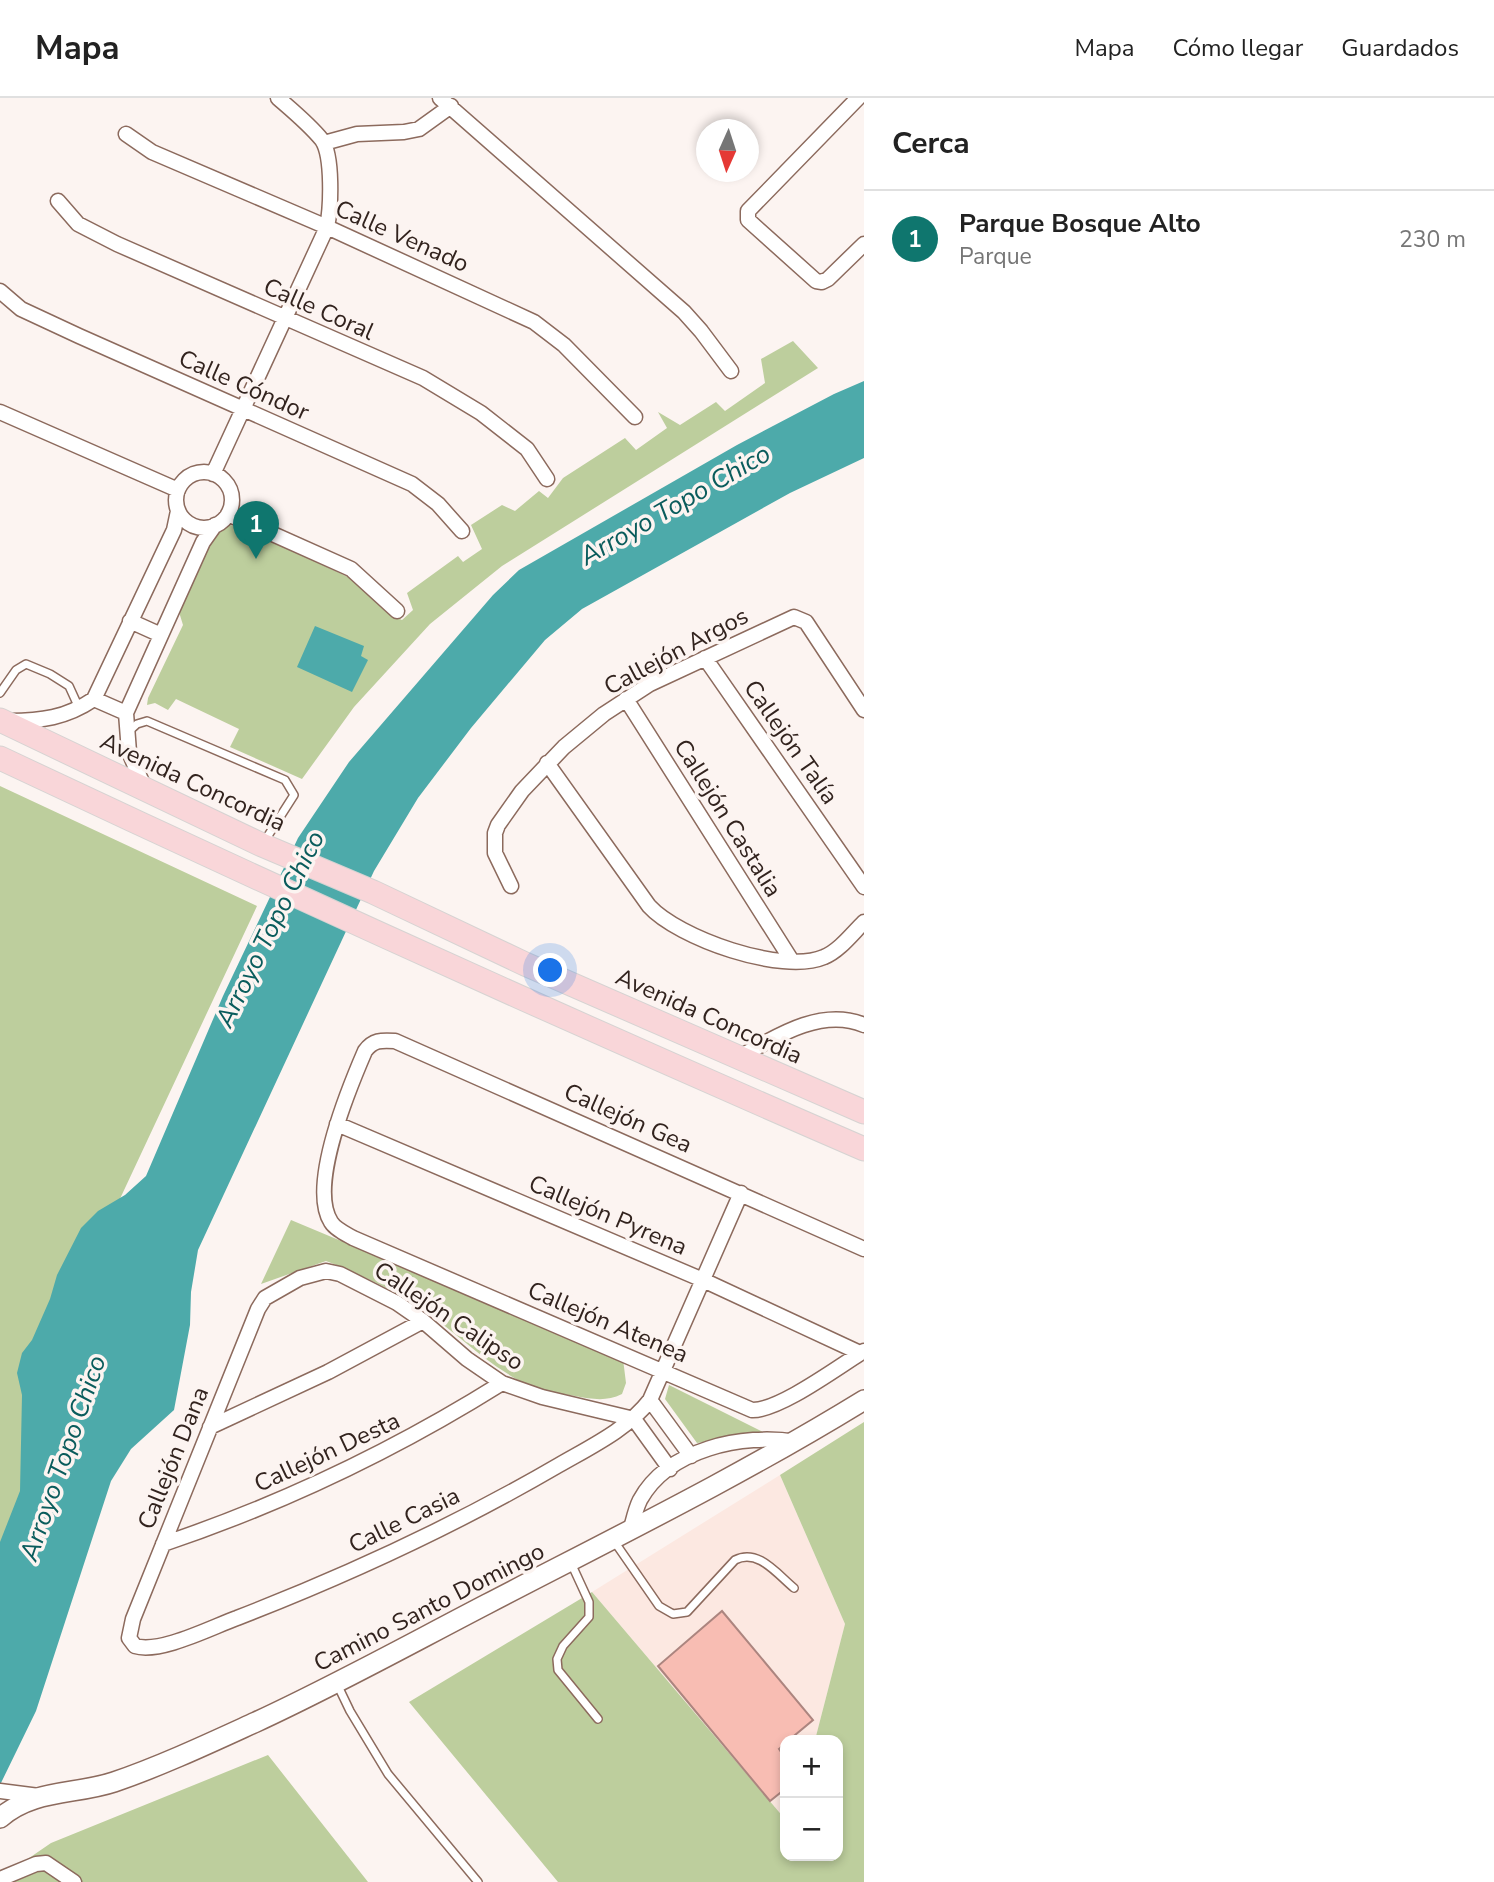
<!DOCTYPE html>
<html lang="es">
<head>
<meta charset="utf-8">
<style>
  :root { --surface:#fff; --page:#f6f6f6; --text:#222; --muted:#767676; --line:#e0e0e0; --accent:#0f766e }
  body { margin:0; font-family:"Nunito Sans",sans-serif; background:var(--page); color:var(--text) }
  .controls { position:absolute; right:21px; bottom:21px; display:grid; overflow:hidden; border-radius:14px; box-shadow:0 4px 10px #0003 }
  .controls button { width:63px; height:63px; display:grid; place-items:center; padding:0; border:0; border-bottom:2px solid var(--line); background:var(--surface); color:var(--text); font:35px sans-serif }
  .compass { position:absolute; left:696px; top:21px; width:63px; height:63px; border-radius:50%; background:var(--surface); box-shadow:0 4px 10px #0003; rotate:183deg }
  .you { position:absolute; left:551px; top:873px; width:24px; height:24px; margin:-18px; border:5px solid #fff; border-radius:50%; background:#1a73e8; box-shadow:0 0 0 10px #1a73e833 }
  .badge { display:grid; place-items:center; width:46px; height:46px; border-radius:50%; background:var(--accent); color:#fff; font-size:23px; font-weight:700 }
  .pin { position:absolute; translate:-50% -58px; filter:drop-shadow(0 2px 4px #0008) }
  .pin::after { content:''; position:absolute; top:37px; width:24px; height:21px; background:inherit; clip-path:polygon(0 0,100% 0,50% 100%) }
  .list { margin:0; padding:0; list-style:none }
  h2 { display:flex; justify-content:space-between; align-items:center; height:91px; margin:0; padding:0 28px; font-size:30px }
  h2 small { font-size:23px; font-weight:400; color:var(--muted) }
  .list li { display:grid; grid-template-columns:46px 1fr auto; gap:21px; align-items:center; box-sizing:border-box; height:98px; padding:0 28px; border-top:2px solid var(--line) }
  .list b { display:block; font-size:26px; white-space:nowrap }
  .list p { margin:0; font-size:23px; white-space:nowrap; color:var(--muted) }
  .list em { font-size:23px; font-style:normal; color:var(--muted) }
  .map { position:relative; flex:none; width:864px; height:1784px; overflow:hidden }
  header { display:flex; align-items:center; gap:42px; box-sizing:border-box; height:98px; padding:0 35px; background:var(--surface); border-bottom:2px solid var(--line) }
  header strong { font-size:33px }
  nav { display:flex; gap:38px; margin-inline-start:auto; font-size:24px }
  main { display:flex }
  aside { flex:1; background:var(--surface) }
  .map>svg:first-child { display:block }
</style>
</head>
<body>
<header>
<strong>Mapa</strong>
<nav><a>Mapa</a><a>Cómo llegar</a><a>Guardados</a></nav>
</header>
<main>
<div class="map">
<svg width="864" height="1784" viewBox="0 0 864 1784">
  <rect width="100%" height="100%" fill="#fcf4f1"/>
  <!-- built -->
  <path fill="#fce8e1" d="M780,1377L845,1526L815,1642H785V1721L592,1494Z"/>
  <!-- green -->
  <path fill="#bdce9d" d="M793,243L818,270L502,468L430,526L354,609L302,681L230,649L239,631L176,601L168,612L155,605L147,607L148,600L183,527L179,514L211,442L219,431L229,427L240,428L348,479L383,505L391,517L402,522L413,512L407,495L458,458L463,464L482,451L471,427L502,407L515,413L539,393L548,400L563,380L625,340L636,352L667,330L658,314L680,327L716,304L725,313L765,285L761,261Z
    M0,688L257,808L82,1182L0,1470Z
    M291,1122L623,1261L626,1285L622,1296C606,1304 592,1301 575,1298C556,1295 536,1292 518,1282C478,1260 448,1226 409,1202C382,1187 355,1174 326,1163L261,1186Z
    M669,1287L763,1334L697,1345L665,1301Z
    M864,1324V1784H558L409,1604L592,1494L785,1721V1758H838V1642H815L845,1526L780,1377Z
    M268,1657L368,1784H0V1780L51,1745Z"/>
  <!-- water -->
  <path fill="#4daaaa" d="M864,283V360L790,395L582,511L545,542L471,630L418,700L374,773L198,1152L191,1194L190,1227L174,1312L131,1351L111,1383L36,1613L0,1687V1444L20,1393L22,1297L17,1275L22,1255L32,1242L50,1201L57,1177L81,1130L98,1113L125,1097L146,1078L223,898L298,740L349,664L493,497L519,472L737,347L834,296Z
    M315,528L364,548L361,558L368,562L352,594L297,569Z"/>
  <!-- building -->
  <path fill="#f8bdb3" stroke="#ac857f" stroke-width="2" d="M722,1513L813,1622L789,1642H785V1646L779,1651L785,1660V1691L770,1703L658,1568Z"/>
  <g fill="none" stroke-linecap="round" stroke-linejoin="round">
    <!-- service casing -->
    <g stroke="#8c6a5d" stroke-width="10">
      <path id="service" d="M0,595L16,572L26,566L50,576L69,588L79,610
        M127,635L137,626L147,623L285,682L294,697L264,744
        M614,1443L659,1508L673,1516L687,1514L735,1462C758,1450 777,1476 794,1490
        M571,1465L589,1504V1519L563,1548L557,1561L558,1572L598,1621
        M338,1588L350,1613L388,1676L478,1784"/>
    </g>
    <!-- minor casing -->
    <g stroke="#8c6a5d" stroke-width="17">
      <path id="minor" d="M440,0L684,214L701,233L731,273
        M858,0L748,113V122L816,183L822,184L828,181L864,146
        M126,36L152,54L327,129L534,224L564,247L635,319
        M324,45L357,36L404,34L419,31L451,8
        M58,103L78,126L117,146L423,280L481,315L527,351L547,381
        M0,193L21,211L79,238L412,386L438,406L462,433
        M0,314L178,392
        M176 402a28 28 0 1 1 56 0a28 28 0 1 1-56 0Z
        M213,376L327,129C331,110 333,58 322,42C310,27 293,13 278,0
        M228,416L351,471L397,513
        M130,523L161,537
        M705,560L864,789
        M94,601L126,615
        M626,601L792,863
        M9,623C41,623 66,620 94,601L174,432L178,413
        M547,665L649,808C678,840 782,877 824,859C839,853 852,836 864,824
        M145,691L129,654L126,615L203,444L215,427
        M511,788L495,755V735L498,727L522,693L564,649L604,616L650,586L794,519L806,524L864,612
        M738,960C775,939 821,909 864,927
        M337,1026L703,1182L860,1255
        M864,1151L395,943C381,942 373,942 365,953C349,990 308,1088 331,1124C335,1131 346,1136 353,1140L752,1312C779,1313 838,1269 864,1253
        M650,1302L691,1358
        M210,1329L328,1274L423,1223
        M670,1371L634,1321L542,1299L502,1285L467,1261L423,1223L397,1205L340,1176L326,1173L300,1180L265,1200L258,1211L133,1521L129,1540L135,1548C160,1556 212,1529 237,1520C348,1477 456,1427 559,1367C590,1349 628,1331 650,1302L741,1095
        M630,1434C633,1424 635,1412 640,1402C668,1351 743,1335 796,1344
        M163,1446C282,1406 395,1352 502,1285
        M0,1693L39,1698
        M0,1781L36,1766L46,1765L74,1784"/>
    </g>
    <!-- tertiary casing -->
    <g stroke="#8c6a5d" stroke-width="22">
      <path id="tertiary" d="M0,1720C33,1691 75,1697 114,1684C161,1668 210,1645 256,1624C334,1588 410,1546 487,1506C614,1440 742,1377 864,1302"/>
    </g>
    <!-- primary casing -->
    <g stroke="#d6d3d2" stroke-width="25">
      <path id="primary" d="M0,622L262,747L373,794L525,866L864,1014
        M0,660C286,795 574,925 864,1051"/>
    </g>
    <!-- service -->
    <use href="#service" stroke="#fff" stroke-width="7"/>
    <!-- minor -->
    <use href="#minor" stroke="#fff" stroke-width="14"/>
    <!-- tertiary -->
    <use href="#tertiary" stroke="#fff" stroke-width="19"/>
    <!-- primary -->
    <use href="#primary" stroke="#f9d6d9" stroke-width="23"/>
  </g>
  <g text-anchor="middle" dominant-baseline="central" stroke-width="7" stroke-linejoin="round" paint-order="stroke">
    <!-- street labels -->
    <g font-size="24" fill="#32231e" stroke="#fcf4f1">
      <text transform="translate(402 138) rotate(24)">Calle Venado</text>
      <text transform="translate(319 211) rotate(24)">Calle Coral</text>
      <text transform="translate(244 287) rotate(24)">Calle Cóndor</text>
      <text transform="translate(676 553) rotate(-28)">Callejón Argos</text>
      <text transform="translate(791 644) rotate(55)">Callejón Talía</text>
      <text transform="translate(193 684) rotate(25)">Avenida Concordia</text>
      <text transform="translate(728 720) rotate(58)">Callejón Castalia</text>
      <text transform="translate(709 918) rotate(24)">Avenida Concordia</text>
      <text transform="translate(628 1020) rotate(24)">Callejón Gea</text>
      <text transform="translate(608 1117) rotate(23)">Callejón Pyrena</text>
      <text transform="translate(449 1218) rotate(34)">Callejón Calipso</text>
      <text transform="translate(608 1224) rotate(23)">Callejón Atenea</text>
      <text transform="translate(327 1354) rotate(-25)">Callejón Desta</text>
      <text transform="translate(173 1360) rotate(-68)">Callejón Dana</text>
      <text transform="translate(404 1422) rotate(-26)">Calle Casia</text>
      <text transform="translate(429 1509) rotate(-27)">Camino Santo Domingo</text>
    </g>
    <!-- water labels -->
    <g font-size="26" font-style="italic" fill="#0a5c5c" stroke="#fcf4f1">
      <text transform="translate(675 407) rotate(-30)">Arroyo Topo Chico</text>
      <text transform="translate(270 831) rotate(-64)">Arroyo Topo Chico</text>
      <text transform="translate(63 1360) rotate(-71)">Arroyo Topo Chico</text>
    </g>
  </g>
</svg>
<div class="controls">
<button>+</button>
<button>−</button>
</div>
<svg class="compass" viewBox="-18 -18 36 36"><path d="M0-13l5 13h-10z" fill="#e53935"/><path d="M0 13l5-13h-10z" fill="#767676"/></svg>
<div class="you"></div>
<div class="pin badge" style="left:256px;top:461px">1</div>
</div>
<aside>
<h2>Cerca<small></small></h2>
<ul class="list">
<li><span class="badge">1</span><div><b>Parque Bosque Alto</b><p>Parque</p></div><em>230 m</em></li>
</ul>
</aside>
</main>
</body>
</html>
